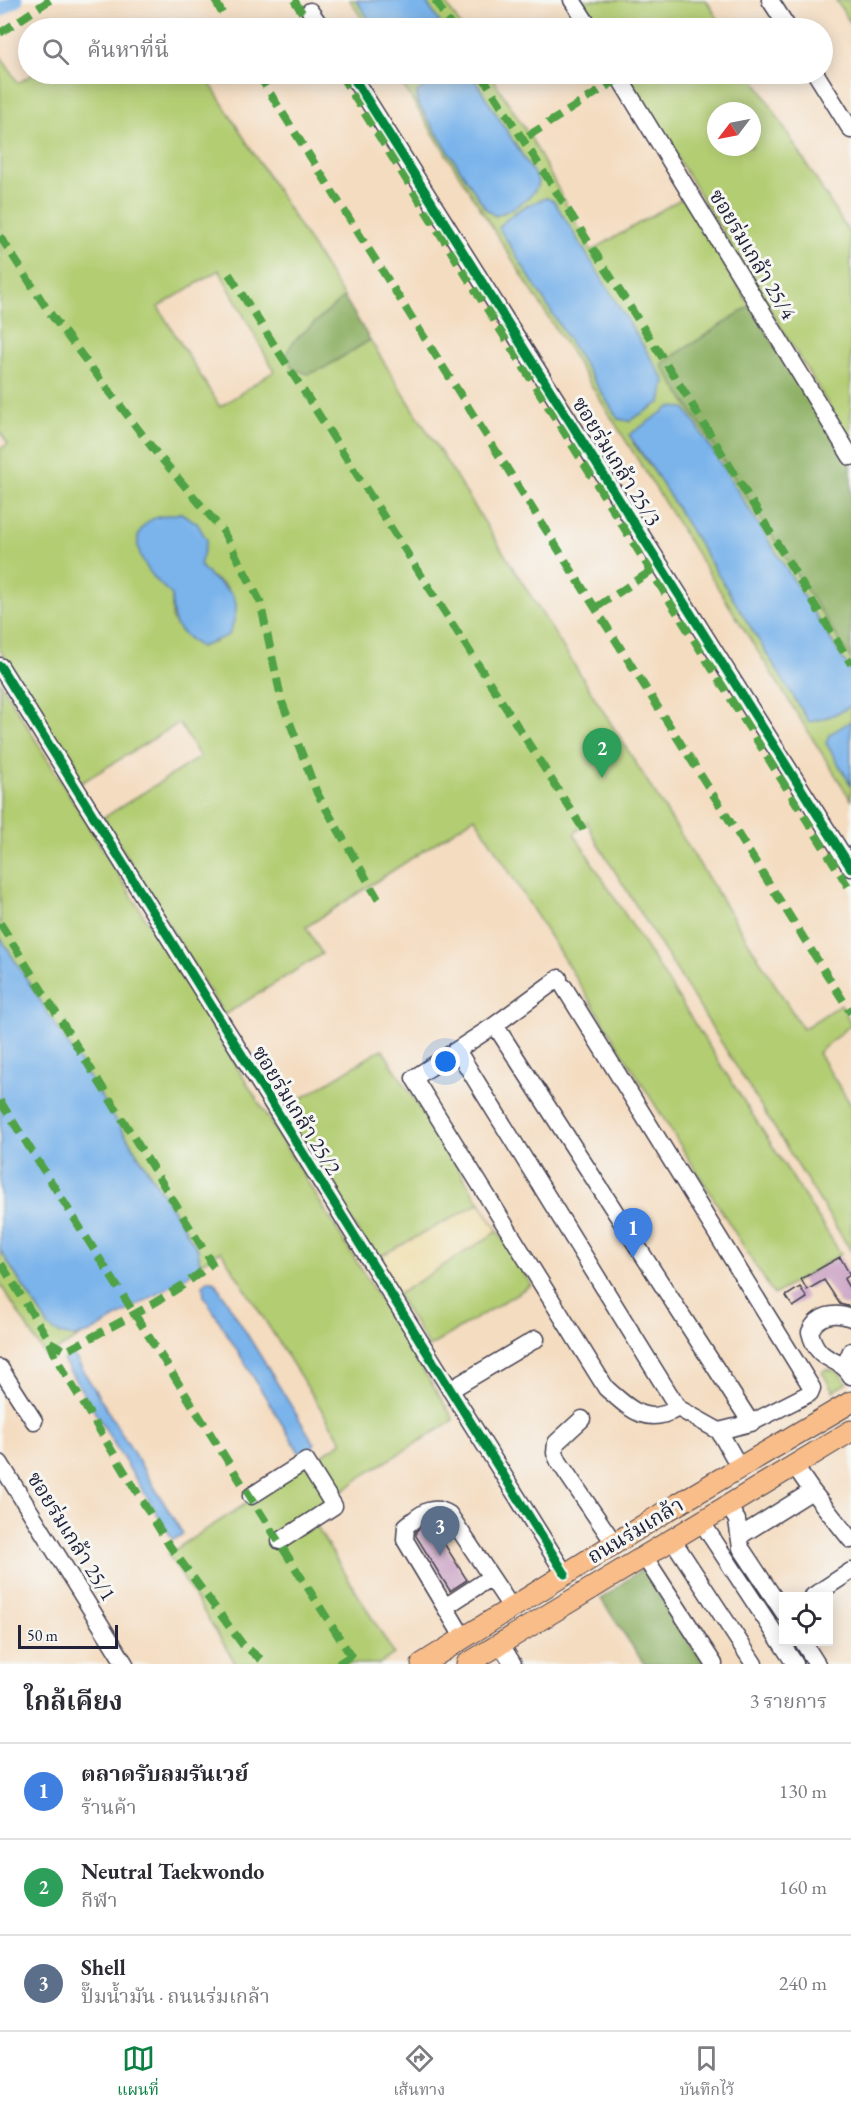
<!DOCTYPE html>
<html lang="th">
<head>
<meta charset="utf-8">
<style>
  :root { --surface:#fff; --page:#f2f2f3; --text:#2b2b33; --muted:#7c7c81; --line:#e1e1e2; --accent:#0b8043 }
  body { margin:0; font-family:"EB Garamond","Noto Serif Thai",serif; background:var(--page); color:var(--text) }
  .controls { position:absolute; right:18px; bottom:18px; display:grid; overflow:hidden; border-radius:0px; box-shadow:0 3px 15px #0003 }
  .controls button { width:54px; height:54px; display:grid; place-items:center; padding:0; border:0; border-bottom:2px solid var(--line); background:var(--surface); color:var(--text); font:30px sans-serif }
  .compass { position:absolute; left:707px; top:102px; width:54px; height:54px; border-radius:50%; background:var(--surface); box-shadow:0 3px 15px #0003; rotate:238deg }
  .scale { position:absolute; left:18px; bottom:15px; width:100px; box-sizing:border-box; padding-left:6px; border:3px solid #22223b; border-top:0; font-size:16px; line-height:21px; white-space:nowrap; color:#22223b; -webkit-text-stroke:4px #f6f6f2; paint-order:stroke }
  .you { position:absolute; left:446px; top:1062px; width:21px; height:21px; margin:-15px; border:4px solid #fff; border-radius:50%; background:#1a73e8; box-shadow:0 0 0 9px #1a73e833 }
  .badge { display:grid; place-items:center; width:39px; height:39px; border-radius:50%; background:var(--accent); color:#fff; font-size:20px; font-weight:700 }
  .pin { position:absolute; translate:-50% -50px; filter:drop-shadow(0 2px 3px #0008) }
  .pin::after { content:''; position:absolute; top:32px; width:21px; height:18px; background:inherit; clip-path:polygon(0 0,100% 0,50% 100%) }
  .list { margin:0; padding:0; list-style:none }
  h2 { display:flex; justify-content:space-between; align-items:center; height:78px; margin:0; padding:0 24px; font-size:26px }
  h2 small { font-size:20px; font-weight:400; color:var(--muted) }
  .list li { display:grid; grid-template-columns:39px 1fr auto; gap:18px; align-items:center; box-sizing:border-box; height:96px; padding:0 24px; border-top:2px solid var(--line) }
  .list b { display:block; font-size:22px; white-space:nowrap }
  .list p { margin:0; font-size:20px; white-space:nowrap; color:var(--muted) }
  .list em { font-size:20px; font-style:normal; color:var(--muted) }
  .icon { flex:none; width:33px; height:33px; fill:none; stroke:currentColor; stroke-width:2; stroke-linecap:round; stroke-linejoin:round }
  .map { position:relative; flex:none; width:851px; height:1664px; overflow:hidden }
  .search { position:absolute; background:var(--surface); box-shadow:0 3px 15px #0003; left:18px; right:18px; top:18px; height:66px; display:flex; align-items:center; gap:15px; box-sizing:border-box; padding:0 21px; border-radius:33px; color:var(--muted); font-size:22px }
  .sheet { height:366px; background:var(--surface) }
  nav { display:flex; justify-content:space-around; align-items:center; box-sizing:border-box; height:84px; border-top:2px solid var(--line); background:var(--surface); font-size:16px; color:var(--muted) }
  nav a { display:grid; justify-items:center; gap:3px }
  nav .on { color:var(--accent) }
  .map>svg:first-child { display:block }
</style>
</head>
<body>
<div class="map">
<svg width="851" height="1664" viewBox="0 0 851 1664">
  <rect width="100%" height="100%" fill="#f6f6f2"/>
  <filter id="ink" filterUnits="userSpaceOnUse"><feTurbulence type="fractalNoise" baseFrequency=".0167" numOctaves="2"/><feDisplacementMap in="SourceGraphic" scale="12" xChannelSelector="R" yChannelSelector="G"/><feConvolveMatrix kernelMatrix="1 2 1 2 8 2 1 2 1" color-interpolation-filters="sRGB"/></filter>
  <filter id="wash" filterUnits="userSpaceOnUse"><feTurbulence type="fractalNoise" baseFrequency=".008" numOctaves="4" result="noise"/><feDisplacementMap in="SourceGraphic" scale="24" xChannelSelector="R" yChannelSelector="G"/><feGaussianBlur stdDeviation="1.35" result="paint"/><feColorMatrix in="noise" values="0 0 0 0 0 0 0 0 0 0 0 0 0 0 0 0 0 1.4 0 .05"/><feComposite in="paint" operator="in"/></filter>
  <g filter="url(#wash)">
    <rect width="100%" height="100%" fill="#f4dcc0"/>
    <!-- green -->
    <path fill="#b3cd73" stroke="#6a7857" stroke-width="1.5" fill-rule="evenodd" d="M350,0H356L375,28H368Z
      M425,0H444L462,28H443Z
      M581,0H706L724,28H598Z
      M836,0H851V24Z
      M138,21L171,22L175,28H112Z
      M0,55L18,83L33,74H204L344,297L294,341L324,368L370,340L803,1029L841,1004L851,1024L818,1053L851,1105V1251L596,841L587,822L574,834L841,1254L774,1295L475,817L306,927L322,954L224,1015L103,818L200,757L179,723L81,783L0,650V449L8,444L0,432ZM219,270L274,371L220,407L158,307ZM181,513L200,565L207,574L227,587L216,642L200,647L181,632L172,619V595L149,521Z
      M396,74H443L418,92L417,102L485,208L495,216C511,210 534,199 539,182L471,74H490L532,140L591,251L684,197L750,306L662,364L851,659V672L692,418L633,443L656,474L809,721L823,719L851,706V721L826,743L851,785V800ZM546,198L554,201L664,381L661,402Z
      M626,74H751L851,236V442ZM716,111H752V147H716Z
      M0,682L454,1420L364,1475L310,1516L394,1654L379,1664H236L168,1554L342,1442L221,1251L200,1264L198,1249L0,937Z
      M382,1049L480,1203L375,1259L283,1110Z
      M498,1231L531,1285L429,1347L397,1295Z
      M0,1250L49,1327L75,1338L81,1336L46,1357L0,1284Z
      M826,1369L838,1372L847,1383L833,1391L822,1372Z"/>
    <!-- forest -->
    <path fill="#8eb065" stroke="#586950" stroke-width="1.5" d="M344,297L370,340L324,368L308,374L293,369L286,353L294,341Z
      M750,306L851,466V659L661,364Z
      M642,1569L704,1664H644L601,1599Z"/>
    <!-- sand -->
    <path fill="#eeda9e" stroke="#887e6c" stroke-width="1.5" d="M480,1203L498,1231L397,1295L375,1259Z"/>
    <!-- water -->
    <path fill="#7ab4eb" stroke="#4e6b93" stroke-width="1.5" d="M356,0H425L443,28H375Z
      M443,74H471L539,182C534,199 511,210 495,216L485,208L417,102V92Z
      M547,198L554,201L665,381L661,402L629,421L618,419L499,228C511,212 527,204 547,198Z
      M670,407L685,408L692,418L851,672V706C838,714 824,719 809,722L656,474L629,435Z
      M181,513L197,523L207,540L200,565C223,596 249,585 229,635L200,647C175,628 172,627 172,595C154,580 120,543 149,521C156,516 172,515 181,513Z
      M851,721V785L826,743L830,734Z
      M0,937L198,1250L200,1265L186,1277L90,1333C73,1338 62,1338 49,1327L0,1250Z
      M209,1280L215,1282L314,1443L312,1451L302,1457L204,1296L203,1285Z
      M73,1354L183,1534L173,1540L63,1360Z"/>
    <g fill="none" stroke-linecap="round" stroke-linejoin="round">
      <!-- canal -->
      <path stroke="#7ab4eb" stroke-width="14" d="M0,10L16,0"/>
    </g>
    <g id="blocks">
      <!-- building -->
      <path fill="#cba2c5" d="M840,1257L850,1275L844,1279L851,1291V1307L840,1304L824,1280L807,1290L801,1279Z
        M800,1287L807,1298L793,1307L786,1296Z
        M430,1521L467,1580L450,1591L416,1536V1531Z"/>
    </g>
  </g>
  <g filter="url(#ink)">
    <use href="#blocks" fill-opacity="0" stroke="#423e4f" stroke-width="1.5"/>
    <g fill="none" stroke-linecap="round" stroke-linejoin="round">
      <!-- minor casing -->
      <g stroke="#423e4f" stroke-width="19">
        <path id="minor" d="M572,0L590,28
          M770,0L788,28
          M310,11L322,28
          M351,74L851,868
          M617,74L851,457
          M816,74L851,130
          M0,666L565,1574
          M559,978L495,1025L751,1423
          M495,1025L414,1078L606,1388C630,1409 646,1427 678,1408L719,1431L751,1423L810,1393L812,1388L564,987
          M457,1050L678,1408
          M851,1318C835,1311 817,1315 810,1332C818,1365 839,1355 851,1376
          M0,1368L34,1421
          M849,1372L847,1360L851,1351
          M450,1390L536,1339
          M582,1419L556,1443L555,1453L559,1462L614,1543
          M719,1431L740,1468
          M0,1463L125,1664
          M794,1465L812,1491
          M251,1496L306,1461L334,1506L280,1541
          M728,1506L737,1520L741,1548L784,1613
          M701,1521L795,1664
          M740,1536L812,1491L851,1540
          M672,1539L754,1664
          M644,1556L714,1664
          M813,1596L851,1571
          M445,1607L491,1577
          M463,1637L405,1540L406,1526C420,1515 431,1503 449,1514L511,1607
          M803,1642L817,1664
          M500,1643L513,1664"/>
      </g>
      <!-- major casing -->
      <g stroke="#423e4f" stroke-width="23">
        <path id="major" d="M422,1664L668,1510L851,1402
          M467,1664L851,1431"/>
      </g>
      <!-- minor -->
      <use href="#minor" stroke="#fff" stroke-width="16"/>
      <!-- major -->
      <use href="#major" stroke="#f8bd89" stroke-width="21"/>
      <!-- quiet -->
      <path stroke="#50a245" stroke-width="8" stroke-dasharray="15 8" stroke-linecap="butt" d="M215,0L230,28
        M294,0L312,28
        M435,0L452,28
        M0,33L50,0
        M258,74L851,1013
        M340,74L851,891
        M481,74L685,393L851,664
        M528,136L620,78
        M0,236L49,312L154,450L223,531L260,601L282,702L317,793L378,899
        M229,274L585,832
        M597,607L651,571
        M0,923L212,1263C176,1295 110,1327 66,1351L50,1342L0,1262
        M0,1101L356,1664
        M50,1342L57,1360L169,1545L243,1645L267,1664
        M338,1664L350,1656"/>
      <!-- cycleway casing -->
      <g stroke="#f6f6f2" stroke-width="13">
        <path id="cycleway" d="M351,74L851,868
          M0,666L565,1574"/>
      </g>
      <!-- cycleway -->
      <use href="#cycleway" stroke="#00873e" stroke-width="9"/>
    </g>
  </g>
  <g text-anchor="middle" dominant-baseline="central" stroke-width="6" stroke-linejoin="round" paint-order="stroke">
    <!-- street labels -->
    <g font-size="21" fill="#22223b" stroke="#f6f6f2">
      <text transform="translate(753 254) rotate(59)">ซอยร่มเกล้า 25/4</text>
      <text transform="translate(617 461) rotate(58)">ซอยร่มเกล้า 25/3</text>
      <text transform="translate(297 1110) rotate(58)">ซอยร่มเกล้า 25/2</text>
      <text transform="translate(635 1530) rotate(-31)">ถนนร่มเกล้า</text>
      <text transform="translate(72 1536) rotate(58)">ซอยร่มเกล้า 25/1</text>
    </g>
  </g>
</svg>
<div class="controls">
<button><svg class="icon" aria-label="locate" viewBox="0 0 24 24"><circle cx="12" cy="12" r="6"/><path d="M12 2v4M12 18v4M2 12h4M18 12h4"/></svg></button>
</div>
<svg class="compass" viewBox="-18 -18 36 36"><path d="M0-13l5 13h-10z" fill="#e53935"/><path d="M0 13l5-13h-10z" fill="#7c7c81"/></svg>
<div class="scale">50 m</div>
<div class="you"></div>
<div class="pin badge" style="left:633px;top:1258px;background:#3f7fe0">1</div>
<div class="pin badge" style="left:602px;top:778px;background:#2e9e5b">2</div>
<div class="pin badge" style="left:440px;top:1556px;background:#5c6f8a">3</div>
<div class="search"><svg class="icon" aria-label="search" viewBox="0 0 24 24"><circle cx="10" cy="10" r="6"/><path d="M15 15l6 6"/></svg>ค้นหาที่นี่</div>
</div>
<section class="sheet">
<h2>ใกล้เคียง<small>3 รายการ</small></h2>
<ul class="list">
<li><span class="badge" style="background:#3f7fe0">1</span><div><b>ตลาดรับลมรันเวย์</b><p>ร้านค้า</p></div><em>130 m</em></li>
<li><span class="badge" style="background:#2e9e5b">2</span><div><b>Neutral Taekwondo</b><p>กีฬา</p></div><em>160 m</em></li>
<li><span class="badge" style="background:#5c6f8a">3</span><div><b>Shell</b><p>ปั๊มน้ำมัน · ถนนร่มเกล้า</p></div><em>240 m</em></li>
</ul>
</section>
<nav>
<a class="on"><svg class="icon" aria-label="map" viewBox="0 0 24 24"><path d="M3 6l6-2 6 2 6-2v14l-6 2-6-2-6 2zM9 4v14M15 6v14"/></svg>แผนที่</a>
<a><svg class="icon" aria-label="directions" viewBox="0 0 24 24"><path d="M12 3l9 9-9 9-9-9zM9 14v-3h6M13 9l2 2-2 2"/></svg>เส้นทาง</a>
<a><svg class="icon" aria-label="saved" viewBox="0 0 24 24"><path d="M7 4h10v16l-5-4-5 4z"/></svg>บันทึกไว้</a>
</nav>
</body>
</html>
